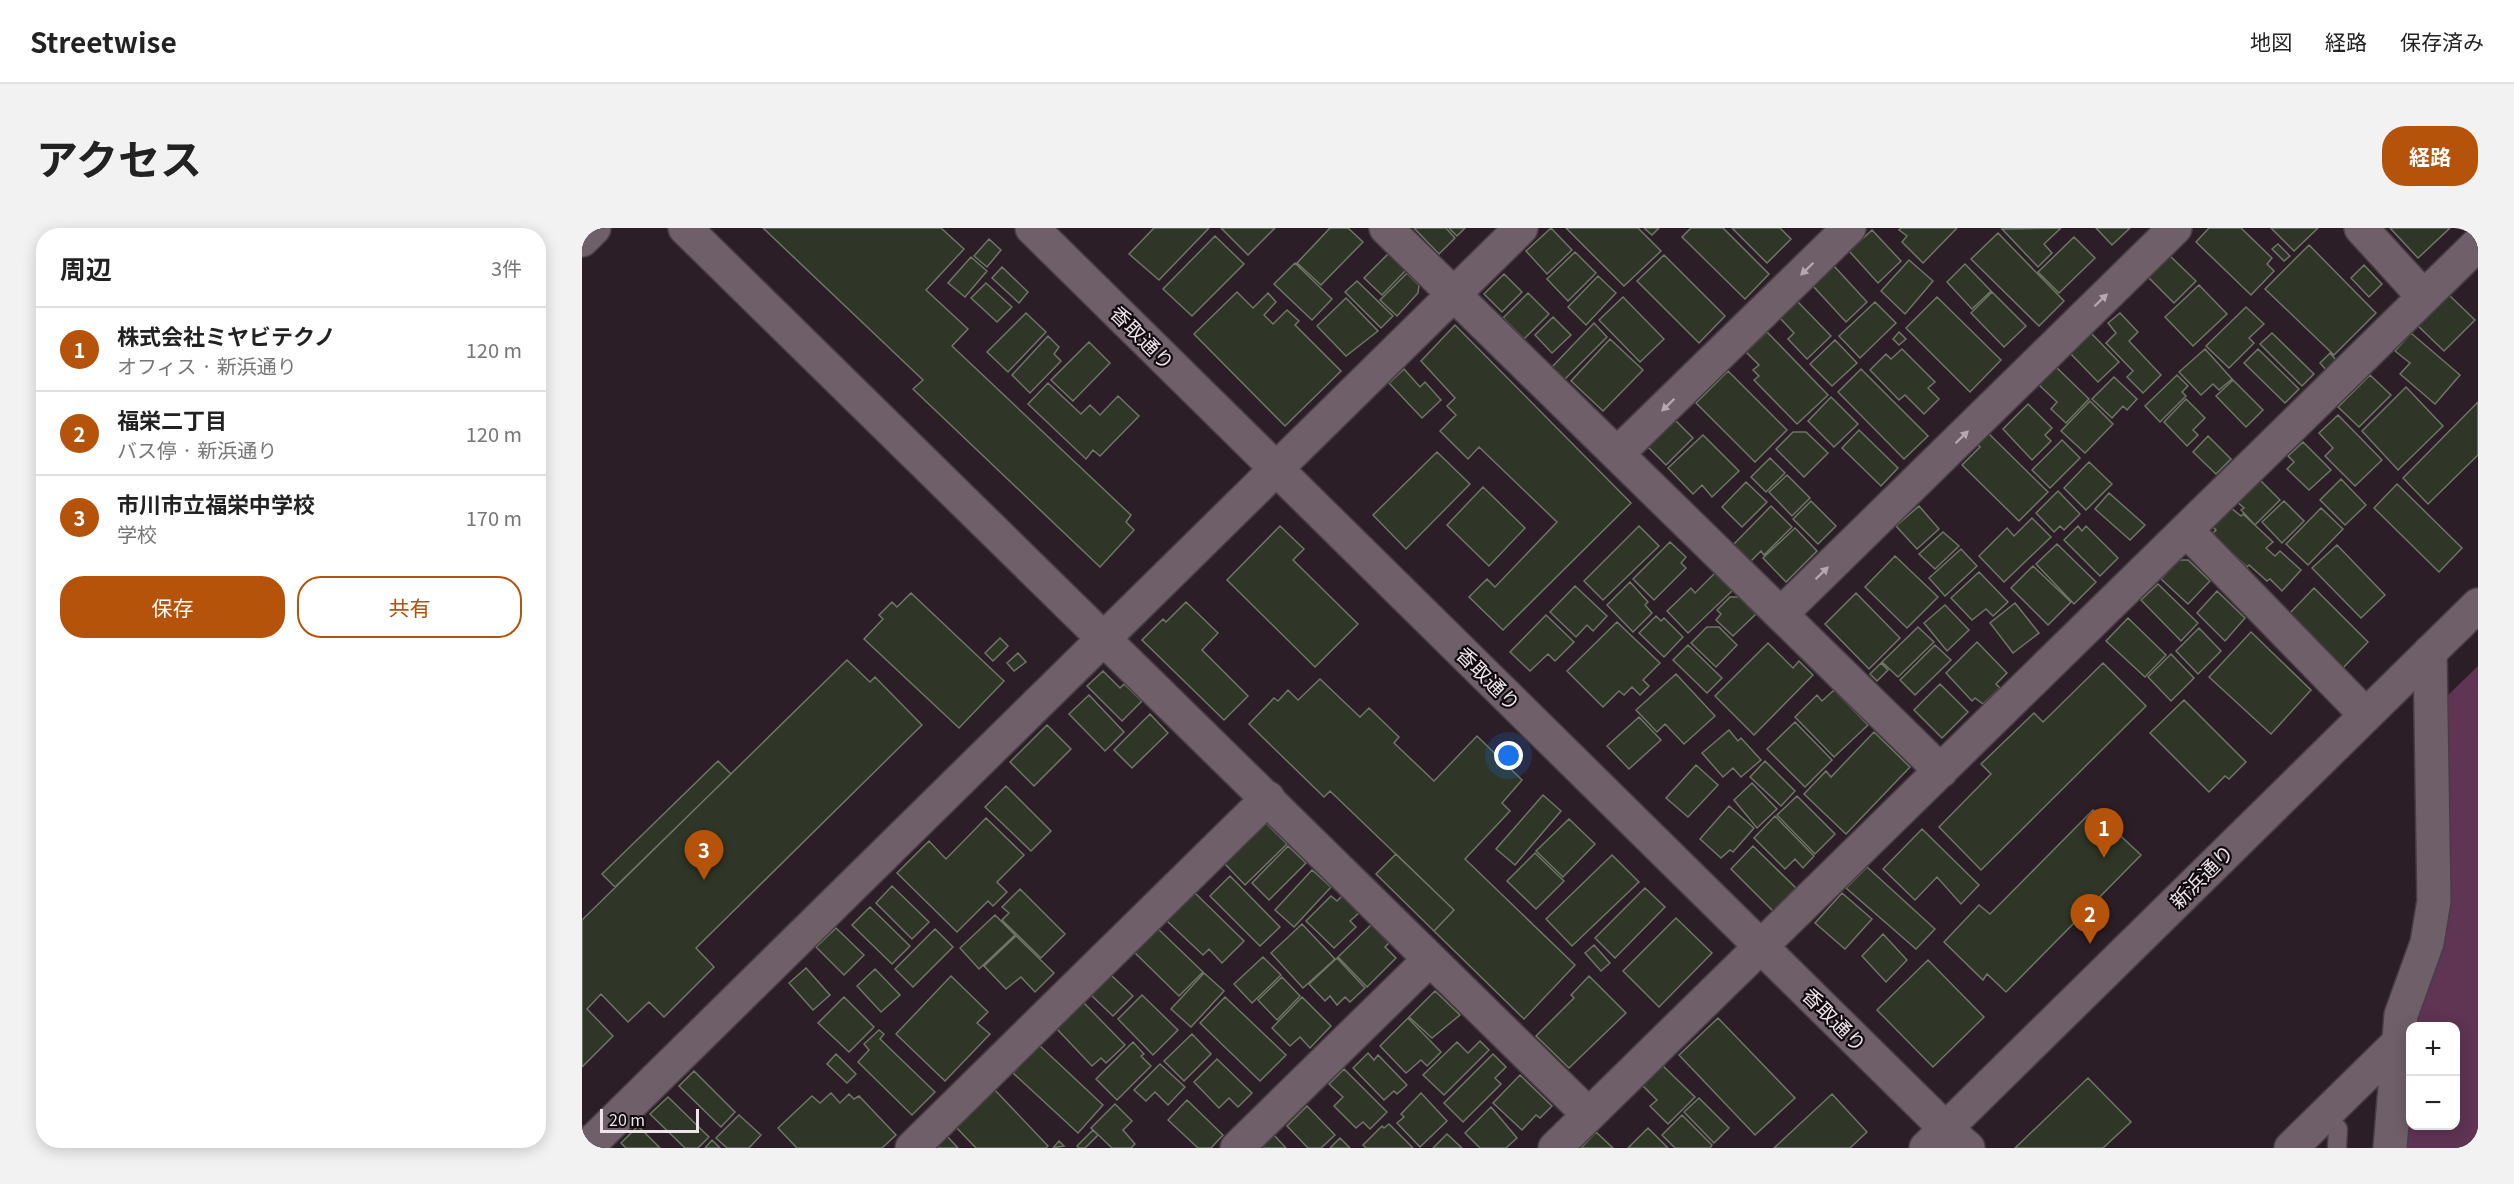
<!DOCTYPE html>
<html lang="ja">
<head>
<meta charset="utf-8">
<style>
	:root { --surface:#fff; --page:#f2f2f2; --text:#222; --muted:#767676; --line:#e0e0e0; --accent:#b45309 }
	body { margin:0; font-family:Georgia,"Noto Sans JP",serif; background:var(--page); color:var(--text) }
	.controls { position:absolute; right:18px; bottom:18px; display:grid; overflow:hidden; border-radius:12px; box-shadow:0 3px 15px #0003 }
	.controls button { width:54px; height:54px; display:grid; place-items:center; padding:0; border:0; border-bottom:2px solid var(--line); background:var(--surface); color:var(--text); font:30px sans-serif }
	.scale { position:absolute; left:18px; bottom:15px; width:99px; box-sizing:border-box; padding-left:6px; border:3px solid #eee4ea; border-top:0; font-size:16px; line-height:21px; white-space:nowrap; color:#eee4ea; -webkit-text-stroke:4px #100a0e; paint-order:stroke }
	.you { position:absolute; left:927px; top:528px; width:21px; height:21px; margin:-15px; border:4px solid #fff; border-radius:50%; background:#1a73e8; box-shadow:0 0 0 9px #1a73e833 }
	.badge { display:grid; place-items:center; width:39px; height:39px; border-radius:50%; background:var(--accent); color:#fff; font-size:20px; font-weight:700 }
	.pin { position:absolute; translate:-50% -50px; filter:drop-shadow(0 2px 3px #0008) }
	.pin::after { content:''; position:absolute; top:32px; width:21px; height:18px; background:inherit; clip-path:polygon(0 0,100% 0,50% 100%) }
	.list { margin:0; padding:0; list-style:none }
	h2 { display:flex; justify-content:space-between; align-items:center; height:78px; margin:0; padding:0 24px; font-size:26px }
	h2 small { font-size:20px; font-weight:400; color:var(--muted) }
	.list li { display:grid; grid-template-columns:39px 1fr auto; gap:18px; align-items:center; box-sizing:border-box; height:84px; padding:0 24px; border-top:2px solid var(--line) }
	.list b { display:block; font-size:22px; white-space:nowrap }
	.list p { margin:0; font-size:20px; white-space:nowrap; color:var(--muted) }
	.list em { font-size:20px; font-style:normal; color:var(--muted) }
	.actions { display:flex; gap:12px; padding:18px 24px }
	.actions a { flex:1; padding:14px 0; border:2px solid var(--accent); border-radius:24px; text-align:center; font-size:21px; color:var(--accent) }
	.actions .main { background:var(--accent); color:#fff }
	.map { position:relative; flex:none; width:1896px; height:920px; overflow:hidden; border-radius:24px }
	header { display:flex; align-items:center; gap:36px; box-sizing:border-box; height:84px; padding:0 30px; background:var(--surface); border-bottom:2px solid var(--line) }
	header strong { font-size:28px }
	nav { display:flex; gap:33px; margin-inline-start:auto; font-size:21px }
	.intro { display:flex; align-items:center; justify-content:space-between; box-sizing:border-box; height:144px; padding:0 36px }
	h1 { margin:0; font-size:42px }
	.button { padding:15px 27px; border-radius:24px; background:var(--accent); color:#fff; font-size:21px; font-weight:700 }
	main { display:flex; gap:36px; padding:0 36px }
	aside { flex:1; background:var(--surface); border-radius:24px; box-shadow:0 3px 15px #0003 }
	.map>svg:first-child { display:block }
	.green { fill:#603453 }
	.building { fill:#2f3627; stroke:#6e7666; stroke-width:1.5 }
	.lines { fill:none; stroke-linecap:round; stroke-linejoin:round }
	.lane-casing { stroke:#483d44; stroke-width:21 }
	.street-casing { stroke:#483d44; stroke-width:36 }
	.secondary-casing { stroke:#483d44; stroke-width:36 }
	.lane { stroke:#6f5f69; stroke-width:18 }
	.street { stroke:#6f5f69; stroke-width:33 }
	.secondary { stroke:#6f5f69; stroke-width:33 }
	.oneway { fill:#b5a8b0 }
	.labels { text-anchor:middle; dominant-baseline:central; stroke-width:4.5; stroke-linejoin:round; paint-order:stroke }
	.street-label { font-size:20px; fill:#eee4ea; stroke:#100a0e }
</style>
</head>
<body>
<header>
<strong>Streetwise</strong>
<nav><a>地図</a><a>経路</a><a>保存済み</a></nav>
</header>
<div class="intro"><h1>アクセス</h1><a class="button">経路</a></div>
<main>
<aside>
<h2>周辺<small>3件</small></h2>
<ul class="list">
<li><span class="badge">1</span><div><b>株式会社ミヤビテクノ</b><p>オフィス · 新浜通り</p></div><em>120 m</em></li>
<li><span class="badge">2</span><div><b>福栄二丁目</b><p>バス停 · 新浜通り</p></div><em>120 m</em></li>
<li><span class="badge">3</span><div><b>市川市立福栄中学校</b><p>学校</p></div><em>170 m</em></li>
</ul>
<div class="actions"><a class="main">保存</a><a>共有</a></div>
</aside>
<div class="map">
<svg width="1896" height="920" viewBox="0 0 1896 920">
	<rect width="100%" height="100%" fill="#2b1e27"/>
	<path class="green" d="M1896,438v482h-73l5,-79v57h46v-100h-40l26,-79 1,-247z"/>
	<path class="building" d="M181,0h178l23,21 -38,41 42,39 -16,17 179,169 -5,7 8,8 -34,37 -187,-178 10,-9z
		M572,0h55l-50,52 -30,-26z
		M639,0h54l-27,27z
		M748,0h18l15,14 -42,43 -24,-22z
		M832,0h32l9,10 -16,16z
		M867,0h16l-8,8z
		M969,0l21,22 -25,24 -21,-23z
		M984,0h72l23,23 -37,35z
		M1062,0h15l-7,7z
		M1109,0h32l46,46 -24,25 -63,-62z
		M1150,0h48l11,11 -24,24z
		M1319,0h56l-34,35 -21,-21 5,-6 -8,-6z
		M1479,0l-17,16 8,9 -14,14 -36,-38z
		M1514,0h34l-18,17z
		M1627,0h32l31,30 -5,6 7,7 -23,24 -55,-53z
		M1689,0h47l-24,23z
		M1808,0h60l-32,30z
		M1290,2l29,31 -23,22 -29,-32z
		M1416,5l66,68 -25,25 -68,-67z
		M633,8l29,28 -52,52 -29,-27z
		M1492,9l21,21 -36,35 -21,-21z
		M407,11l12,11 -14,17 -13,-11z
		M1696,16l12,12 -6,5 -12,-12z
		M1727,17l67,68 -42,42 -69,-66z
		M993,24l21,21 -28,28 -21,-22z
		M807,25l17,17 -24,25 -18,-17z
		M1586,26l28,27 -22,22 -28,-28z
		M1082,27l61,61 -26,27 -62,-62z
		M389,29l16,14 -22,26 -17,-14z
		M1327,32l24,21 -28,33 -24,-23z
		M713,35l37,36 -20,21 -38,-36z
		M1383,36l26,27 -19,18 -25,-27z
		M1782,37l18,19 -13,13 -18,-19z
		M1252,38l33,36 -21,20 -33,-36z
		M420,39l26,25 -9,11 -27,-25z
		M825,45l12,12 -1,8 -21,23 -17,-16z
		M922,46l18,18 -20,20 -18,-18z
		M1016,48l18,17 -30,32 -18,-18z
		M775,53l36,35 -12,12 -36,-36z
		M404,55l26,24 -15,15 -26,-24z
		M1617,57l28,29 -34,32 -28,-29z
		M655,64l16,16 15,-15 8,9 -12,13 9,9 14,-14 12,11 -4,4 46,46 -56,55 -91,-92z
		M1410,64l34,34 -22,21 -33,-34z
		M946,65l21,21 -25,25 -21,-21z
		M1866,66l27,26 -31,31 -27,-26z
		M1041,69l41,42 -24,23 -41,-42z
		M1355,69l64,63 -31,32 -64,-64z
		M764,70l32,33 -32,25 -29,-30z
		M1215,73l34,35 -24,23 -19,-20 6,-6 -14,-15z
		M1293,74l21,21 -36,35 -21,-22z
		M1664,79l18,17 -15,14 5,5 -25,25 -23,-22z
		M444,85l20,19 -38,40 -21,-20z
		M1538,85l18,19 -9,9 32,34 -18,18 -16,-16 6,-6 -27,-28 10,-10 -8,-10z
		M971,89l18,18 -19,18 -17,-18z
		M1012,95l13,14 -43,43 -13,-12z
		M873,97l176,178 -128,127 -34,-33 18,-18 8,8 62,-65 -78,-75 -11,12 -28,-28 16,-16 -9,-9 8,-8 -34,-37z
		M1185,104l61,63 -31,29 -43,-44 5,-4 -6,-6 6,-5 -13,-13z
		M1317,104l7,7 -7,6 -6,-6z
		M1508,104l29,30 -21,20 -29,-30z
		M1690,105l42,41 -12,12 -42,-42z
		M1829,105l49,42 -25,29 -35,-30 10,-11 -15,-12z
		M466,108l11,11 -5,7 7,7 -31,32 -18,-18z
		M1028,111l33,31 -40,41 -32,-30z
		M1253,112l22,23 -25,23 -22,-22z
		M507,114l21,21 -37,38 -22,-21z
		M1320,121l33,33 -7,6 11,11 -15,15 -19,-19 -6,5 -29,-30 16,-16 5,5z
		M1623,121l27,30 -13,11 -6,-6 -12,11 -22,-23z
		M1676,121l41,40 -14,14 -41,-40z
		M1748,125l7,8 -10,10 -7,-8z
		M1473,138l34,33 -23,24 -15,-14 6,-7 -19,-18z
		M822,141l16,18 5,-5 16,18 -19,18 -33,-35z
		M1279,141l67,67 -24,23 -66,-67z
		M1146,143l59,59 -32,32 -59,-59z
		M1595,147l11,11 -6,6 4,4 -26,26 -15,-16z
		M1788,147l21,20 -32,32 -21,-20z
		M1532,149l23,22 -10,11 -4,-4 -11,12 -20,-19z
		M1651,152l30,30 -17,17 -30,-31z
		M466,155l33,31 9,-9 10,10 18,-19 21,20 -39,40 -7,-6 -7,9 -58,-55z
		M1824,159l37,39 -45,44 -36,-39z
		M1249,169l27,27 -24,23 -26,-26z
		M1604,171l19,19 -12,12 5,5 -11,11 -23,-24z
		M1508,173l23,23 -28,29 -24,-22z
		M1896,174v53l-50,49 -25,-26z
		M1446,176l24,24 -7,7 6,6 -19,19 -29,-31z
		M1756,187l44,45 -27,26 -30,-30 8,-8 -14,-15z
		M1093,192l18,18 -27,27 -18,-18z
		M1402,201l64,63 -29,29 -57,-56 18,-18 -7,-7z
		M1277,202l39,38 -17,18 -39,-38z
		M1211,204h13l22,21 -24,24 -28,-28z
		M1121,207l36,36 -27,26 -10,-12 -9,9 -25,-26z
		M1626,208l23,23 -15,15 -23,-22z
		M1480,212l18,18 -30,30 -18,-18z
		M1721,214l28,28 -22,20 -22,-21 7,-7 -6,-6z
		M855,224l33,32 -64,65 -33,-34z
		M1188,230l15,15 -19,19 -15,-15z
		M1507,234l23,22 -26,26 -22,-22z
		M1205,247l23,23 -18,18 -23,-24z
		M1676,250l22,22 -25,25 -14,-15 3,-2 -8,-7z
		M1759,251l25,26 -21,20 -25,-25z
		M1164,254l21,20 -25,25 -20,-20z
		M1815,256l65,64 -23,24 -65,-64z
		M901,259l42,41 -36,38 -42,-41z
		M1476,263l22,23 -16,16 -4,-4 -6,6 -18,-19z
		M1527,265l36,32 -15,15 -35,-31z
		M1229,273l25,25 -18,18 -25,-25z
		M1702,273l20,20 -22,22 -20,-21z
		M1189,278l21,21 -28,28 -3,-4 -11,11 -17,-17z
		M1337,278l20,23 -22,20 -21,-23z
		M1648,279l11,9 2,-2 30,28 -7,6 9,8 5,-5 21,19 -19,21 -12,-12 -3,2 -18,-16 -2,2 -35,-33 4,-4 -4,-4z
		M1739,280l22,21 -35,36 -22,-21z
		M1450,290l19,19 -47,45 -25,-26 28,-28 7,8z
		M698,298l24,23 -11,11 65,64 -43,43 -88,-87z
		M1057,298l20,20 -56,54 -19,-19z
		M1496,298l4,5 4,-5 32,32 -18,18 -36,-36z
		M1213,300l22,23 -31,31 -23,-24z
		M1361,304l16,14 -24,23 -16,-15z
		M1088,314l16,15 -5,6 5,5 -32,32 -21,-21z
		M1475,316l39,38 -22,22 -38,-40z
		M1755,317l48,50 -24,23 -49,-50z
		M1379,321l16,17 -32,30 -16,-18z
		M1313,328l43,41 -31,31 -42,-41z
		M1597,332h9l22,21 -22,23 -27,-25z
		M1451,338l38,36 -23,23 -37,-37z
		M1134,344l17,18 -45,43 -21,-22 24,-23 4,5z
		M1397,344l29,30 -15,14 -7,-7 -14,11 -21,-22z
		M1048,354l18,20 -3,3 7,8 -19,19 -26,-27z
		M1576,356l40,39 -17,18 -40,-41z
		M993,358l32,30 -14,15 -6,-6 -11,12 -26,-25z
		M1732,360l54,54 -26,27 -54,-54z
		M1635,363l28,27 -20,23 -28,-28z
		M329,365l93,88 -45,47 -95,-89 19,-20 -4,-4 13,-13 5,5z
		M1274,365l44,45 -31,31 -44,-45z
		M1148,369h9l17,17 -23,22 -17,-16 5,-6 -4,-4z
		M604,374l32,31 -16,17 46,46 -24,24 -82,-80 21,-21 3,3z
		M1433,375l24,30 -26,20 -23,-30z
		M1363,377l24,25 -22,21 -23,-28z
		M964,387l28,27 -19,19 -7,-7 -18,17 -20,-19z
		M1074,388l5,5 3,-3 19,19 -19,20 -25,-24z
		M1546,390l38,37 -21,22 -39,-36z
		M1035,394l43,41 -17,17 6,6 -9,9 -8,-8 -8,8 -5,-4 -16,16 -36,-36z
		M1125,399h12l18,18 -21,22 -25,-24z
		M1336,399l16,15 -36,35 -16,-15z
		M1617,400l22,23 -23,23 -22,-23z
		M1669,404l60,58 -40,44 -62,-57z
		M418,410l8,8 -15,15 -8,-8z
		M1395,414l30,31 -11,11 4,4 -17,16 -8,-6 -3,3 -26,-28z
		M1186,415l25,25 6,-7 14,14 -59,60 -39,-39z
		M1106,417l34,33 -15,15 -34,-33z
		M1353,417l16,15 -36,35 -15,-15z
		M436,425l8,9 -12,9 -7,-8z
		M1589,426l23,24 -23,23 -23,-24z
		M265,432l23,22 5,-5 47,48 -226,223 18,19 -50,50 -15,-15 -21,20 -27,-28 -14,15 26,27 -31,31v-147z
		M1299,435l7,7 -11,11 -7,-7z
		M1521,435l43,43 -165,164 -42,-43 52,-53 -10,-10 53,-51 9,9z
		M521,443l17,17 4,-4 18,17 -20,20 -35,-35z
		M1094,446l39,42 -31,28 -19,-20 -8,8 -21,-22z
		M738,451l40,38 9,-9 30,29 -5,6 40,38 43,-45 45,44 -20,23 8,8 -45,48 110,106 -51,54 -90,-88 20,-21 -124,-119 -6,6 -75,-73 25,-26 4,3 10,-11 10,10z
		M1358,456l28,28 -26,26 -28,-28z
		M1252,462l34,35 -34,32 -39,-40 22,-22 5,6z
		M507,467l35,37 -19,19 -36,-37z
		M1602,472l62,62 -17,17 -4,-3 -16,16 -59,-59z
		M568,486l18,19 -36,35 -18,-18z
		M1057,489l22,23 -32,29 -22,-23z
		M1213,494l37,38 -27,27 -38,-38z
		M465,497l24,24 -37,37 -24,-24z
		M1147,502l9,11 3,-3 20,22 -20,17 -8,-9 -10,9 -21,-24z
		M1292,504l36,35 -64,67 -42,-40 22,-23 5,6z
		M136,533l13,13 -116,113 -13,-13z
		M1183,533l30,30 -14,15 -31,-29z
		M1114,537l22,20 -30,32 -22,-19z
		M1170,555l25,26 -20,19 -23,-28z
		M424,558l45,45 -20,20 -46,-44z
		M961,567l18,16 -46,54 -19,-16z
		M1215,568l38,38 -20,20 -38,-39z
		M1147,578l25,22 -21,24 -3,-2 -9,8 -21,-19z
		M1511,582l48,45 -135,137 -19,-18 -4,6 -39,-38 35,-37 11,9z
		M1193,588l39,40 -11,12 -8,-9 -10,10 -31,-31z
		M404,590l38,37 -27,27 10,10 -14,14 -5,-5 -31,31 -60,-59 32,-32 17,18z
		M987,591l26,25 -32,33 -27,-26z
		M684,595l21,21 -42,41 -21,-22z
		M1340,601l57,56 -18,19 -24,-27 -22,23 -32,-31z
		M706,618l18,17 -37,37 -17,-17z
		M1171,618l43,42 -23,23 -42,-42z
		M953,625l29,28 -28,28 -29,-28z
		M814,626l58,56 -20,21 -58,-57z
		M1030,627l27,27 -67,64 -26,-27z
		M1285,639l68,62 -19,20 -70,-61z
		M730,642l19,17 -37,40 -19,-17z
		M648,648l50,51 -20,19 -50,-50z
		M310,658l37,36 -17,17 -36,-36z
		M1063,660l20,19 -50,51 -20,-20z
		M438,661l45,45 -24,24 -39,-38 7,-7 -7,-6z
		M613,665l49,48 -22,22 -13,-14 -6,6 -36,-34z
		M1260,665l30,26 -27,30 -30,-26z
		M761,667l17,17 -10,9 6,6 -22,21 -28,-27 25,-25 6,5z
		M288,679l40,39 -18,18 -40,-39z
		M413,687l20,20 -36,34 -19,-21z
		M1094,690l36,35 -53,54 -36,-36z
		M720,696l33,35 -32,29 -32,-35z
		M790,696l17,19 -4,4 11,11 -29,29 -29,-30z
		M572,697l49,47 -24,24 -48,-47z
		M254,700l28,27 -20,20 -28,-28z
		M353,701l18,18 -40,40 -18,-18z
		M1301,706l24,26 -21,22 -24,-26z
		M434,708l38,37 -19,19 -14,-15 -15,12 -22,-23z
		M1012,717l16,18 -9,8 -16,-18z
		M681,729l18,18 -29,28 -18,-19z
		M755,730l28,30 -15,14 -5,-5 -8,8 -7,-9 -5,5 -16,-17z
		M1346,732l56,57 -51,50 -56,-57z
		M224,740l24,27 -17,15 -24,-27z
		M293,741l25,26 -19,17 -24,-26z
		M622,745l20,18 -33,36 -20,-18z
		M529,747l22,21 -20,20 -22,-21z
		M369,748l37,36 -11,11 13,11 -45,47 -49,-47z
		M1007,748l37,37 -57,55 -33,-32 38,-38 -3,-3z
		M700,749l18,19 -23,24 -19,-20z
		M853,763l25,24 -28,23 -23,-21z
		M560,767l36,35 -25,25 -35,-36z
		M262,769l30,30 -25,25 -31,-29z
		M643,769l61,58 -26,26 -60,-58z
		M720,769l29,29 -21,22 -10,-11 -10,9 -18,-18z
		M501,774l42,43 -19,18 -5,-5 -9,8 -36,-38z
		M826,790l33,34 -14,14 -6,-6 -15,13 -26,-27z
		M1136,790l77,80 -40,37 -76,-80z
		M297,802l5,4 -4,5 55,53 -23,23 -54,-53 11,-12 -5,-6z
		M610,806l19,20 -27,27 -20,-20z
		M898,813l9,9 -45,45 -21,-20 34,-33 11,11z
		M551,814l11,12 -3,2 10,10 -34,34 -21,-21z
		M457,817l64,60 -25,28 -65,-60z
		M786,825l6,7 4,-5 29,30 -10,9 -3,-3 -10,9 -31,-32z
		M254,826l20,20 -9,9 -20,-19z
		M911,826l13,13 -11,11 6,6 -38,38 -19,-19z
		M635,831l35,34 -14,14 -9,-9 -10,10 -25,-26z
		M578,836l25,23 -17,18 -13,-13 -9,9 -12,-11z
		M1080,837l33,32 -27,27 -18,-18 7,-6 -15,-15z
		M762,841l43,43 -17,17 -7,-7 -7,6 -22,-22 9,-9 -14,-13z
		M112,843l41,41 -14,15 -42,-41z
		M938,847l32,31 -12,12 -4,-3 -14,15 -29,-27z
		M1506,850l43,44 -28,26h-88z
		M411,860l55,58 -2,2h-70l-22,-23z
		M249,865l9,10 9,-9 5,5 5,-3 37,39 -14,13h-85l-19,-20 34,-32 8,7z
		M839,865l26,28 -27,26 -23,-24 7,-6 -3,-3z
		M1250,866l35,38 -17,16h-76z
		M86,869l41,40 -11,11h-13l-35,-34z
		M1117,870l30,30 -15,15 -30,-31z
		M605,872l36,35 -12,13h-13l-30,-28z
		M533,876l17,17 -9,9 12,14 -4,4h-19l-21,-20z
		M725,878l28,29 -14,13h-13l-21,-22z
		M909,879l26,31 -11,10h-26l-15,-15z
		M157,887l22,20 -12,13h-22l-11,-10z
		M1100,887l30,30 -2,3h-35l-13,-13z
		M807,896l24,24h-47l-3,-3 19,-19 2,2z
		M56,898l22,22h-34l-5,-5z
		M1066,900l20,20h-40z
		M511,902l5,5 -13,13h-6l-2,-2z
		M1014,904l17,16h-32z
		M691,906l13,14h-28z
		M865,906l15,14h-29z
		M364,907l12,13h-26z
		M758,910l10,10h-20z
		M130,912l8,8h-15z
		M477,913l5,5 -11,2z"/>
	<g class="lines">
		<g class="lane-casing">
			<path id="lane" d="M1743,887l13,14 -1,19"/>
		</g>
		<g class="street-casing">
			<path id="street" d="M103,0l904,887
				M804,0l555,543
				M1779,0l63,69
				M0,12l12,-12
				M1035,226l232,-226
				M1604,302l179,184
				M1199,386l394,-386
				M1364,901l22,19
				M330,920l356,-350
				M655,920l193,-189
				M973,920l923,-904
				M1709,920l106,-104
				M1808,920l11,-133 26,-72 7,-42 -4,-249"/>
		</g>
		<g class="secondary-casing">
			<path id="secondary" d="M450,0l914,901
				M4,920l935,-920
				M1344,920l552,-543"/>
		</g>
		<use href="#lane" class="lane"/>
		<use href="#street" class="street"/>
		<use href="#secondary" class="secondary"/>
	</g>
	<defs><path id="oneway-solid" d="M-6-.8H1V-3.2L6.5 0L1 3.2V.8H-6Z" transform="scale(1.5)"/></defs>
	<g class="oneway">
		<use href="#oneway-solid" transform="translate(1225 41) rotate(136)"/>
		<use href="#oneway-solid" transform="translate(1519 72) rotate(-44)"/>
		<use href="#oneway-solid" transform="translate(1086 177) rotate(136)"/>
		<use href="#oneway-solid" transform="translate(1380 209) rotate(-44)"/>
		<use href="#oneway-solid" transform="translate(1240 345) rotate(-44)"/>
	</g>
	<g class="labels">
		<g class="street-label">
			<text transform="translate(561 109) rotate(45)">香取通り</text>
			<text transform="translate(907 450) rotate(45)">香取通り</text>
			<text transform="translate(1619 648) rotate(-45)">新浜通り</text>
			<text transform="translate(1253 791) rotate(45)">香取通り</text>
		</g>
	</g>
</svg>
<div class="controls">
<button>+</button>
<button>−</button>
</div>
<div class="scale">20 m</div>
<div class="you"></div>
<div class="pin badge" style="left:1522px;top:630px">1</div>
<div class="pin badge" style="left:1508px;top:716px">2</div>
<div class="pin badge" style="left:122px;top:652px">3</div>
</div>
</main>
</body>
</html>
